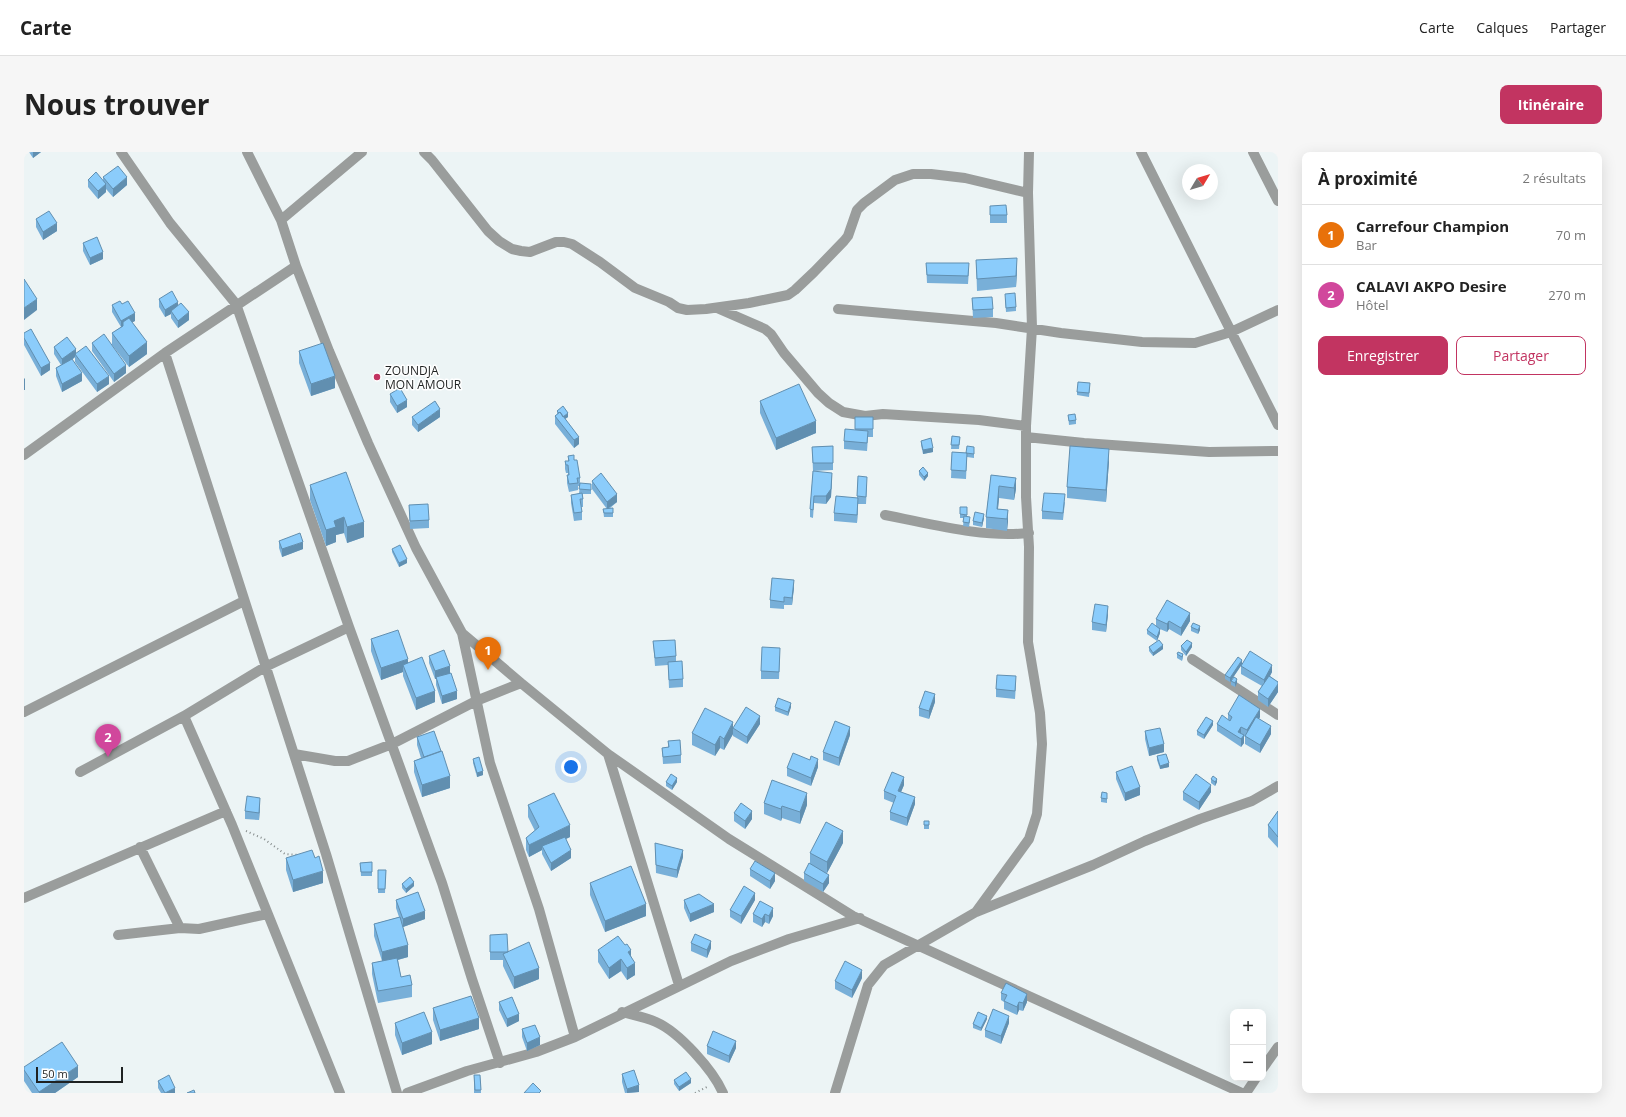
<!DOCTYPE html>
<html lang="fr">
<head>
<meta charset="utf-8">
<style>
	:root { --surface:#fff; --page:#f6f6f6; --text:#222; --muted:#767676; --line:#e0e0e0; --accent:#c23461 }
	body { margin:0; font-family:"Open Sans",sans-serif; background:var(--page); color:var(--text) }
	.controls { position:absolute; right:12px; bottom:12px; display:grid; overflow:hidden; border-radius:8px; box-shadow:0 4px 16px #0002 }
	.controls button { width:36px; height:36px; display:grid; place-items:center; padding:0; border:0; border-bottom:1px solid var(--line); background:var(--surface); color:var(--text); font:20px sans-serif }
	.compass { position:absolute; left:1158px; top:12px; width:36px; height:36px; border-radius:50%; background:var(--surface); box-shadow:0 4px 16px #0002; rotate:52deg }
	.scale { position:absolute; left:12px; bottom:10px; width:87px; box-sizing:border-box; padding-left:4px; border:2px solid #1f2222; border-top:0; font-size:11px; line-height:14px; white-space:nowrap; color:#1f2222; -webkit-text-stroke:3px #fff; paint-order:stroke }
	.you { position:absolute; left:547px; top:615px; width:14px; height:14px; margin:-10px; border:3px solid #fff; border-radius:50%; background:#1a73e8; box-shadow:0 0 0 6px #1a73e833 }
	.badge { display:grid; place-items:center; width:26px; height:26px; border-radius:50%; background:var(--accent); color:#fff; font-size:13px; font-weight:700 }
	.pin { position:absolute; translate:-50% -33px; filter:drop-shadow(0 1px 2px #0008) }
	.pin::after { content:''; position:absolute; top:21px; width:14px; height:12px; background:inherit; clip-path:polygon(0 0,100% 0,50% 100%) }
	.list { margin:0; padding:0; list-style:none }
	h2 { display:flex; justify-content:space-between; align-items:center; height:52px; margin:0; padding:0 16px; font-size:17px }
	h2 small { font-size:13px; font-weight:400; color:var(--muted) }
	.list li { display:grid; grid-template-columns:26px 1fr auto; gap:12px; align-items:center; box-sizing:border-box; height:60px; padding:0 16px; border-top:1px solid var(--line) }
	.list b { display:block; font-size:15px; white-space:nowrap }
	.list p { margin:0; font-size:13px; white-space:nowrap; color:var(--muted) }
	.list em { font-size:13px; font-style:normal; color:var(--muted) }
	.actions { display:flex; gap:8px; padding:12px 16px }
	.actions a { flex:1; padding:9px 0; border:1px solid var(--accent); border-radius:8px; text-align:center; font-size:14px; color:var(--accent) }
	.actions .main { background:var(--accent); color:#fff }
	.map { position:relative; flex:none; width:1254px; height:941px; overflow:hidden; border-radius:8px }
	header { display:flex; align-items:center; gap:24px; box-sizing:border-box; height:56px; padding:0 20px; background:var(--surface); border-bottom:1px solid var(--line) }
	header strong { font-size:19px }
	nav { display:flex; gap:22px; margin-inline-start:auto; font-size:14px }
	.intro { display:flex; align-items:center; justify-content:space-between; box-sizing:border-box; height:96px; padding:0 24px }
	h1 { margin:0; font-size:28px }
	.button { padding:10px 18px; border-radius:8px; background:var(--accent); color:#fff; font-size:14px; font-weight:700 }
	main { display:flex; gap:24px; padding:0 24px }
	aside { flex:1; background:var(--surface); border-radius:8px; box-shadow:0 4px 16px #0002 }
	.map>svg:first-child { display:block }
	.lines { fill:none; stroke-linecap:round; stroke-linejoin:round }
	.path { stroke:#858b8b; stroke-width:2; stroke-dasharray:1 3; stroke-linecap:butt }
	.street { stroke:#9a9d9c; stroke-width:10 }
	.wall { fill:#78afd8 }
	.shaded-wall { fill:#618fb0 }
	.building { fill:#8bccfb; stroke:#618fb0 }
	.poi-dot { fill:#c23461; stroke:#fff; stroke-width:1.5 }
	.labels { text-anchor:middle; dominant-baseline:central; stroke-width:3; stroke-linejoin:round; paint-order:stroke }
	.poi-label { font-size:12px; fill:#1f2222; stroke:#fff; text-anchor:start }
</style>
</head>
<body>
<header>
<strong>Carte</strong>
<nav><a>Carte</a><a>Calques</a><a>Partager</a></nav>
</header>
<div class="intro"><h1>Nous trouver</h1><a class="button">Itinéraire</a></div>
<main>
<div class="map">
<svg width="1254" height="941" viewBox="0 0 1254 941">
	<rect width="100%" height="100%" fill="#ecf4f5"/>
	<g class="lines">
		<path class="path" d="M222,679l18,8 21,15 14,1
			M671,941l14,-7"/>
		<path class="street" d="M97,0l49,71 66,81 113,323 93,256 30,96 28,84
			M223,0l34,68 15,46 33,85 39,92 48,105 46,85 59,50 87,71 121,85 124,77 389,177
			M400,0l8,8 56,71 11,10 13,8 9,2 9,1 26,-10h8l8,2 28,18 35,26 34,14 9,6 9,2 19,-1 43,-6 39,-8 7,-5 19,-18 30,-31 4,-5 9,-26 7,-7 31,-23 18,-6h18l34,4 63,15
			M1117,0l137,273
			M1229,0l25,49
			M257,68l81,-68
			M693,156l48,21 6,5 13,19 34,40 11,10 14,9 22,4 18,-2 96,6 47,6
			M814,157l158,14 65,10 81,9 53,1 36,-11 47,-22
			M141,201l161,501 71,239
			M1002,285l58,6 125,9 69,-1
			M0,303l141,-102 131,-87
			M861,363c47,9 96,23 144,18
			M438,481l28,130 49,146 36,128
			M1168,507l86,56
			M0,560l220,-111
			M160,564l48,109 108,268
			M270,602l41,7h13l44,-17 84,-43 45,-18
			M584,602l71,231
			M56,620l104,-56 81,-49 84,-40
			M116,695l40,81
			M0,746l202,-87
			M952,760l117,-47 52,-24 55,-22 52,-18 26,-15
			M94,783l62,-7 19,1 68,-15
			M598,860c11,3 23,5 34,10 23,10 57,48 67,71
			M1239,916l15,-21
			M383,941l60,-22 69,-19 39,-15 156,-76 58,-22 71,-21
			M811,941l33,-108 16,-20 92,-53 53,-73 8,-25 5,-70 -2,-31 -12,-71 1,-95 -3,-50v-71l6,-98 -4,-135 1,-41
			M1222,941l10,-15"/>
	</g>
	<path class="wall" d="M5,0h12l-8,6z
		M79,25l24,8 -14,12 -7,-8v3l-8,7 -10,-12v-7l15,1z
		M966,54l17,9v8h-17z
		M12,67l21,12 -14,9 -7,-13z
		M59,91l20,16 -13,6 -7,-14z
		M952,108l41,10 -1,17 -39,4z
		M902,111l43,7 -1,14 -41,-1z
		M948,146l21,11v8l-20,1z
		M981,146l11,9v4l-10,1z
		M135,147l19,6 11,15 -11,8 -7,-10v-4l-6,3 -6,-10z
		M98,152l13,17 -3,1 15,32 -18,13 -17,-22v-12l9,-6 -9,-15v-7z
		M0,181l26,37 -9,6 -17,-31z
		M68,191l34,30 -12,9 -22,-31z
		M30,195l22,7 33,30 -12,8 -22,-30v-5l-3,3 10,21 -20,11 -6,-16v-8l5,-3 -7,-11z
		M275,199l36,37 -24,8 -12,-33z
		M1066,235l-1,10 -12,-2v-3z
		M366,242l17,13 -10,6 -7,-11z
		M736,249l56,32 -40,17 -16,-37z
		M533,259l11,6 -3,2 14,25 -5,4 -19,-24v-8l2,-1z
		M1044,263l8,5v4l-7,1z
		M388,265h28l-22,15 -6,-7z
		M831,265h18v20h-5l-1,14 -23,-2v-8l11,-11z
		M928,284l8,1 -1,12h-8z
		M897,289l12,11 -10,2 -2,-9z
		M809,294v24l-20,1 -1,-24z
		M950,299v7l-7,-1 -1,22 -15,-1 1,-26 14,1z
		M544,304l6,4 6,18v5l11,5v6h-8v13h-2l1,5v8l-8,1 -3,-18v-8l10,-2h-2l1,-7h-2v4l-9,2 -2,-9v-8h1v-2h-2l-1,-4v-8h3z
		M1085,309l-3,41 -39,-4v-11z
		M789,319l19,9 -1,17 -5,7 -12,-1 -1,15 -3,-1v-8z
		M895,319l9,5 -4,5 -5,-6z
		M967,323l25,3v11l-2,11 -15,-2 -1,11 10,1 -1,21 -21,-3v-11z
		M834,324l9,9 -1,19h-8l-1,19 -23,-2v-8l23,-15z
		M568,329l25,21 -8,7 4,-1v9h-9l-1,-8h4l-15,-20z
		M286,333l54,52 -17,6 -3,-10 -8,2v7l-10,4 -16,-46z
		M1041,350l-2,18 -21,-1v-8z
		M385,353l20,15v8l-19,1z
		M936,355h7v10l3,4 -1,6 -6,-1 1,-8h-4z
		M960,366l-2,9 -9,-2v-4z
		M255,389l24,8 -21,8 -3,-9z
		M368,397l15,14 -8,4 -7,-15z
		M770,435l-2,18h-8v4l-14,-1v-8z
		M1084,462l-2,18 -14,-2v-8z
		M1132,467l34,2 -9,15 -12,-7 -2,3 -7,-3v4l-3,8 -10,-7v-4l9,-4z
		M1167,475l9,3 -2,4 -7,-3z
		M347,487l37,24 27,39 -19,8 -13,-34v-4l-22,8 -10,-29z
		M629,489l23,15v6l7,17v8l-14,1 -1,-23 -13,1z
		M1157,494l11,1 -6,9 -5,-6z
		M1125,495l14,2 -10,7 -4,-5z
		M1153,502h6v4l-1,3 -5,-3z
		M405,504l21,17 7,26 -15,5 -6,-19v-6h-1l-6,-16z
		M756,504l-1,23h-18v-8z
		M1218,511l30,9 -2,4 8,6v10l-10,15 -10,-7v-8l4,-6 -21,-12v-8l-11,16 -5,-3v-4z
		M1207,529l6,2 -2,4 -4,-2z
		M992,532l-1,15 -19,-2v-8z
		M911,550l-6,17 -10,-3v-8z
		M751,555h16l-3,9 -13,-5z
		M1204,562l32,3 -1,2 12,15 -11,19 -15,-9v-7l-1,-1v7l-3,4 -24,-16v-7l11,-5z
		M736,572l-13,20 -14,-8v-8z
		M1189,573l-9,14 -7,-4v-4z
		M1121,579l19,21 -15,4 -4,-17z
		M668,581l41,1 -9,16 -4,-2 -5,8 -23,-11z
		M826,583l-11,31 -16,-6v-8z
		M393,585l33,51 -28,9 -8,-25v-11l7,-3 -4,-13z
		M644,589l13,14v8l-18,1 -1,-16 6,-1z
		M1133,604l12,11 -9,2 -3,-9z
		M449,607l10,16 -6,2 -4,-14z
		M794,615l-7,19 -24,-10v-8z
		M1092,620l24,23 -15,6 -9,-22z
		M1187,627l6,3 -2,4 -4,-3z
		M642,630h11l-5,8 -6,-4z
		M880,633l-3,7 14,12 -8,22 -17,-6v-8l4,-9 -10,-4v-8z
		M1159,640h28l-12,18 -16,-10z
		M1083,645v6l-6,-1v-4z
		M740,651l43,2 -7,19 -18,-6 -1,3 -17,-7z
		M504,653l42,32 -4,2 5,19 -20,13 -9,-17v-4l-13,7 -3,-7v-12l9,-7 -7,-14z
		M236,654l-1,14 -14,-1v-8z
		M1254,659v37l-10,-11v-12z
		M710,661l18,6 -7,10 -11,-8z
		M900,669h5v8h-5z
		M631,691l28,14 -6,21 -21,-5z
		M819,691l-16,30 2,10 -6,9 -19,-11v-8l6,-9v-11z
		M262,706l37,25 -30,9 -7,-22z
		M348,710v14h-11l-1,-13z
		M726,717l25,12 -5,8 -20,-13z
		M354,718h8l-1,23h-7z
		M566,731l56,33 -41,16 -15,-37z
		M378,732l12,2 -8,7 -4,-5z
		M372,748l29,19 -22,8 5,30 -10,3 3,17 11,8v12l-34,6 -6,-29v-11l10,-2 -8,-25v-12l25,-7 -3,-9z
		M660,748l30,12 -24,10 -6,-14z
		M731,748l-14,24 -11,-7v-7z
		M736,749l13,15 -4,8 -4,-2 -3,5 -9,-5v-8z
		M466,783l18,17 31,27 -25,10 -11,-23v-6h-13z
		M667,791l20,5 -4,10 -16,-7z
		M574,798l33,6 4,19 -8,5 -6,-9 -12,8 -11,-17z
		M838,826l-10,20 -17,-9v-8z
		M977,841l26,9 -4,9 -4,-1 -2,5 -13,-6v-7l-3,-2z
		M475,850l20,19 -12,6 -8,-17z
		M409,856l46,21 -39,12 -7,-21z
		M963,867l-6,12 -8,-3v-4z
		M371,871l37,21 -30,11 -7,-20z
		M985,871l-8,21 -16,-7v-7z
		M498,877l18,16 -13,6 -5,-14z
		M683,894l29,2 -7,15 -22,-9z
		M0,915l54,10 -23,16h-23l-8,-12z
		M598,922l17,18 -14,1 -3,-11z
		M450,923h6l1,18h-7z
		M650,928l17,3 -12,8 -5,-7z
		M134,929l17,12h-14l-3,-5z"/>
	<path class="shaded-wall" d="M9,0h8l-8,6z
		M103,25v8l-14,12v-8z
		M82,32v8l-8,7v-8z
		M33,71v8l-14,9v-8z
		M79,100v7l-13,6v-7z
		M993,106v12l-1,17v-11z
		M13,147v11l-13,10v-12z
		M154,150v7l-7,2v3l-6,3v-7z
		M165,160v8l-11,8v-7z
		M111,161v8l-14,7v-7z
		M123,190v12l-18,13v-11z
		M52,197v7l-1,-2v3l-13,10v-8z
		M26,211v7l-9,6v-8z
		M102,213v8l-12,9v-8z
		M58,221v8l-20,11v-8z
		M85,224v8l-12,8v-8z
		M311,224v12l-24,8v-12z
		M1,226v12h-1v-11z
		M383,248v7l-10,6v-7z
		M416,257v8l-22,15v-7z
		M544,261v4l-6,4v-4z
		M792,269v12l-40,17v-12z
		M555,285v7l-5,4v-8z
		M909,296v4l-10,2v-4z
		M1085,297v12l-3,41v-12z
		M808,321l-1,24 -5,7v-8z
		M904,321v3l-4,5v-4z
		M992,326v11l-2,11v-12z
		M975,334v12l-2,20v-9z
		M593,342v8l-10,7v-7z
		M834,346v7l-1,18v-8z
		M984,358v12l-1,9v-12z
		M960,362v4l-2,9v-4z
		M320,365v16l-8,2v7l-10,4v-16l8,-9z
		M340,370v15l-17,6v-16z
		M279,390v7l-21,8v-8z
		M383,407v4l-8,4v-4z
		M770,428v7l-2,18v-7z
		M1084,454v8l-2,18v-7z
		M1166,461v8l-9,15v-8z
		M1145,469v8l-2,3v-8z
		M1176,474v4l-2,4v-4z
		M1136,477v4l-3,8v-4z
		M1168,491v4l-6,9v-4z
		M1139,493v4l-10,7v-3z
		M384,507v12l-5,-6v7l-22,8v-12z
		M1218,508v4l-12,18v-4z
		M1248,513v7l-8,15v-7z
		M426,514v8l-15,5v-8z
		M1213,527v4l-2,4v-4z
		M1254,532v8l-10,15v-8z
		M411,539v11l-19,8v-12z
		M433,539v8l-15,5v-8z
		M911,542v8l-6,17v-8z
		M767,551v4l-3,9v-4z
		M1236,557v8l-13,20v-7z
		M736,564v8l-13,20v-7z
		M1189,569v4l-9,14v-4z
		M709,570v12l-9,16v-11z
		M1247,574v8l-11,19v-8z
		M826,575v8l-11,31v-8z
		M1217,575v8l-3,-3z
		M1220,583v8l-3,4v-8z
		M696,584v12l-5,8v-11z
		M1140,592v8l-15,4v-8z
		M794,607v8l-7,19v-8z
		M1145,611v4l-9,2v-3z
		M459,619v4l-6,2v-4z
		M426,624v12l-28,9v-12z
		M880,625v8l-6,14v-8z
		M653,626v4l-5,8v-4z
		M1193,627v3l-2,4v-4z
		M1187,633v7l-12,18v-8z
		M1116,635v8l-15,6v-8z
		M783,641v12l-7,19v-12z
		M891,645v7l-8,22v-8z
		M236,646v8l-1,14v-7z
		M758,654v12l-1,3v-12z
		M728,659v8l-7,10v-8z
		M546,673v12l-26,12 -2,-3v4l-13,7v-12z
		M819,679v12l-16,30v-11z
		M547,698v8l-20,13v-8z
		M659,698v7l-6,21v-8z
		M299,719v12l-30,9v-12z
		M751,721v8l-5,8v-8z
		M805,723v8l-6,9v-8z
		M390,730v4l-8,7v-4z
		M731,741v7l-14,24v-8z
		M622,752v12l-41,16v-11z
		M690,752v8l-24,10v-8z
		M749,756v8l-4,8v-8z
		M401,759v8l-22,8v-8z
		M741,762v8l-3,5v-8z
		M687,789v7l-4,10v-8z
		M384,793v12l-26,7v-12z
		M607,798v12l-3,-10z
		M597,807v12l-12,8v-11z
		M611,811v12l-8,5v-12z
		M515,816v11l-25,10v-12z
		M838,818v8l-10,20v-8z
		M1003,842v8l-4,9v-8z
		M995,850v8l-2,5v-8z
		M495,862v7l-12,6v-8z
		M963,864v3l-6,12v-3z
		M985,864v7l-8,21v-8z
		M455,866v11l-39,12v-11z
		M408,880v12l-30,11v-12z
		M516,885v8l-13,6v-8z
		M712,889v7l-7,15v-7z
		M54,914v11l-23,16h-16v-1z
		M667,927v4l-12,8v-4z
		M615,933v7l-12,1v-4z
		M151,936v5h-10z"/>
	<path class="building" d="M94,14l9,11 -14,12 -10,-12z
		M72,20l10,12 -8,7 -10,-11z
		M982,53l1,10h-17v-9z
		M25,59l8,12 -14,9 -7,-13z
		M73,85l6,15 -13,6 -7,-15z
		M993,106l-1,18 -39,3 -1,-19z
		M902,111h43l-1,13 -41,-1z
		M0,127l13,20 -13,9z
		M148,139l6,11 -13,8 -6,-11z
		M991,141l1,14 -10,1 -1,-14z
		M968,145l1,12 -20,1 -1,-12z
		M96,149l2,3 6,-3 7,12 -14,8 -9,-16z
		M157,151l8,9 -11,9 -7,-10z
		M105,166l18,24 -18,14 -17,-23 11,-7v-4z
		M7,177l19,34 -9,5 -17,-30v-5z
		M80,182l22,31 -12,9 -22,-31z
		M43,185l9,12 -14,10 -8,-12z
		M299,191l12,33 -24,8 -12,-33z
		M62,194l23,30 -12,8 -22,-30z
		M48,207l10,14 -20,11 -6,-16z
		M1054,230l12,1 -1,10 -12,-1z
		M775,232l17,37 -40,17 -16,-37z
		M376,236l7,12 -10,6 -7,-12z
		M411,249l5,8 -22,16 -6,-8z
		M539,254l5,7 -5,4 -3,-5 -1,1 -2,-2z
		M536,260l19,25 -5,3 -19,-24z
		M1051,262l1,6 -7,1 -1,-6z
		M831,265h18v12h-18z
		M821,277l23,2 -1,12 -23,-2z
		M928,284l8,1 -1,8h-8z
		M907,286l2,10 -10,2 -2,-9z
		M809,294v17h-20l-1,-16z
		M943,294l7,1v7l-8,-1z
		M1046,294l39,3 -3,41 -39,-3z
		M928,300l15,1 -1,18 -15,-1z
		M550,303v5h3l3,18h-3l1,5 -9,1 -2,-9h2l-1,-10h-2l-1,-4h4l-1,-5z
		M899,315l5,6 -4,4 -5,-6z
		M789,319l19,2 -1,16 -5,7h-12l-1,14 -3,-1z
		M322,320l18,50 -17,5 -3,-10 -10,4 2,6 -10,3 -16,-45z
		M577,321l16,21 -10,8 -15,-21z
		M967,323l25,3 -2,10 -15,-2 -2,23 11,1 -1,9 -21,-2z
		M834,324l9,1 -1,20 -9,-1z
		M556,331l11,1v6l-12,-1z
		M558,341l1,6h-3l2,13 -8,1 -3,-18z
		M1020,341l21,1 -2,19 -21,-2z
		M812,344l22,2 -1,17 -23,-2z
		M404,352l1,16 -19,1 -1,-16z
		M936,355h7v8l-7,-1z
		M589,356v5h-9l-1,-4z
		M951,360l9,2 -2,9 -9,-2z
		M940,364l6,1 -1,6 -6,-1z
		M276,381l3,9 -21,7 -3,-8z
		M376,393l7,14 -8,4 -7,-14z
		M748,426l22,2 -2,18 -8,-1v5l-14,-2z
		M1143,448l23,13 -9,15 -12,-7 -2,3 -11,-5z
		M1071,452l13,2 -2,19 -14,-3z
		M1128,471l8,6 -3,8 -10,-7z
		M1169,471l7,3 -2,4 -7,-3z
		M374,478l10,29 -27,9 -10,-29z
		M651,488l1,16 -21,2 -2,-17z
		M1135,488l4,5 -10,8 -4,-6z
		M1163,488l5,3 -6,9 -5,-6z
		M738,495l18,1 -1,24 -18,-1z
		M420,498l6,16 -15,5 -6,-15z
		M1226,499l22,14 -8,15 -23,-14z
		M1154,500l5,2 -1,3 -5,-3z
		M398,505l13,34 -19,7 -13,-33z
		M1214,505l4,3 -12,18 -5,-3z
		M658,509l1,18 -14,1 -1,-18z
		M427,521l6,18 -15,5 -6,-19z
		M973,523l19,1 -1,15 -19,-2z
		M1245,524l9,6v2l-10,15 -10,-7z
		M1210,525l3,2 -2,4 -4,-2z
		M901,539l10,3 -6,17 -10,-3z
		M1215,543l21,14 -13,21 -6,-3 -3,5 6,3 -3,4 -24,-15 5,-9 8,6 2,-4 -4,-3z
		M754,546l13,5 -3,9 -13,-5z
		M722,555l14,9 -13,21 -14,-9z
		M681,556l28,14 -9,17 -4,-3 -5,9 -23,-12z
		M1182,565l7,4 -9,14 -7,-4z
		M1232,565l15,9 -11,19 -15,-9z
		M811,569l15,6 -11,31 -16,-6z
		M1136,576l4,16 -15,4 -4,-17z
		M410,579l7,20 -17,6 -7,-20z
		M656,588l1,15 -18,2 -1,-9 7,-1 -1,-6z
		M418,599l8,25 -28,9 -8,-24z
		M769,601l17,7 1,-4 7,3 -7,19 -24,-10z
		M1142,602l3,9 -9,3 -3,-10z
		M455,605l4,14 -6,2 -4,-14z
		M1108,614l8,21 -15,6 -9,-21z
		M868,620l12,5 -6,14 17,6 -8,21 -17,-6 6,-16 -12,-5z
		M647,622l6,4 -5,8 -6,-4z
		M1172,622l15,11 -12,17 -16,-10z
		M1189,624l4,3 -2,3 -4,-3z
		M748,628l35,13 -7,19 -18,-6 -1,3 -17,-6z
		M1078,640l5,1v6l-6,-1z
		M530,641l16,32 -41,20 -3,-7 13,-11 -11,-22z
		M223,644l13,2 -1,15 -14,-2z
		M717,651l11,8 -7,10 -11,-8z
		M1254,659v26l-10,-12z
		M900,669h5v4h-5z
		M802,670l17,9 -16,31 -17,-9z
		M541,685l6,13 -20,13 -9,-17z
		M631,691l28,7 -6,20 -21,-5z
		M288,698l3,8 4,-2 4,15 -30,9 -7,-22z
		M731,709l20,12 -5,8 -20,-12z
		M348,710v10h-11l-1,-9z
		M785,711l20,12 -6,9 -19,-11z
		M607,714l15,38 -41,17 -15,-38z
		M354,718h8l-1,19h-7z
		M386,725l4,5 -8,7 -4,-5z
		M720,734l11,7 -14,23 -11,-6z
		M394,740l7,19 -22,8 -7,-19z
		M675,742l15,10 -24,10 -6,-14z
		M736,749l13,7 -4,8 -4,-2 -3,5 -9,-5z
		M376,765l8,28 -26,7 -8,-28z
		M483,782l1,18h-18v-17z
		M671,782l16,7 -4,9 -16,-7z
		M594,784l7,9 2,-1 4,6 -3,2 7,11 -8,5 -6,-9 -12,9 -11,-18z
		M505,790l10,26 -25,9 -11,-23z
		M373,806l4,19 9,-2 2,10 -34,6 -6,-28z
		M821,809l17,9 -10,20 -17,-9z
		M982,831l21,11 -4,9 -4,-1 -2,5 -13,-6 3,-6 -6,-2z
		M447,844l8,22 -39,12 -7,-22z
		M488,845l7,17 -12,5 -8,-17z
		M969,857l16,7 -8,20 -16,-6z
		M400,860l8,20 -30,11 -7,-20z
		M954,860l9,4 -6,12 -8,-4z
		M511,873l5,12 -13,6 -5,-14z
		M689,879l23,10 -7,15 -22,-10z
		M38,890l16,24 -39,26 -15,-22v-3z
		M610,918l5,15 -12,4 -5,-15z
		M662,920l5,7 -12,8 -5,-7z
		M145,923l6,13 -10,5 -7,-12z
		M450,923h6l1,15h-6z
		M509,931l8,8 -2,2h-15z
		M170,938l1,3h-8z"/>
	<circle class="poi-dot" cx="353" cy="225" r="4"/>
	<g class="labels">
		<g class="poi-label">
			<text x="361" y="218">ZOUNDJA<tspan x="361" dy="14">MON AMOUR</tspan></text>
		</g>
	</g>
</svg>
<div class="controls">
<button>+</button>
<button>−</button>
</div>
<svg class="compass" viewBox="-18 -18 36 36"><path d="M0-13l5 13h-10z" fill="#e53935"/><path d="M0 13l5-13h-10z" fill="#767676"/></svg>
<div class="scale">50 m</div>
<div class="you"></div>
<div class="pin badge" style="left:464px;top:518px;background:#e8710a">1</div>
<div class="pin badge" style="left:84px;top:605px;background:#d1479c">2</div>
</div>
<aside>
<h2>À proximité<small>2 résultats</small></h2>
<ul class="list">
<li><span class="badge" style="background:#e8710a">1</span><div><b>Carrefour Champion</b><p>Bar</p></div><em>70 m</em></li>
<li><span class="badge" style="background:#d1479c">2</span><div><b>CALAVI AKPO Desire</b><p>Hôtel</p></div><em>270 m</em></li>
</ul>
<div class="actions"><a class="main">Enregistrer</a><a>Partager</a></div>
</aside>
</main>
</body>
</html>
